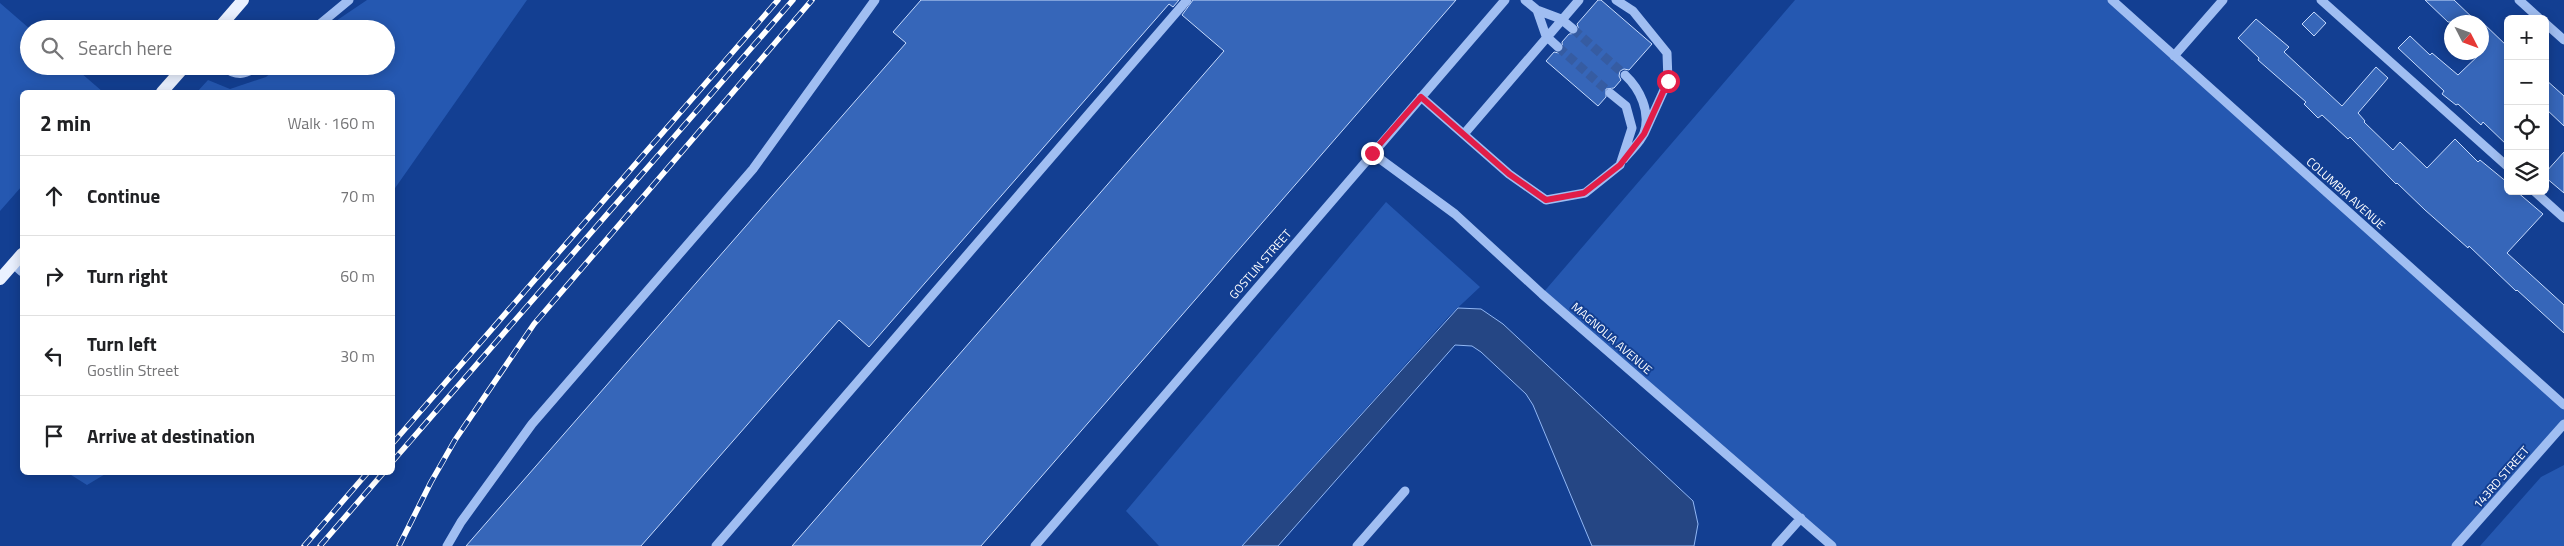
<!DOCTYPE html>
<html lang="en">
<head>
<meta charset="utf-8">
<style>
	:root { --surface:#fff; --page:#f2f2f2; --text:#202124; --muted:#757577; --line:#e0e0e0 }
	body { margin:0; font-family:"Titillium Web",sans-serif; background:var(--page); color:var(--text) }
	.controls { position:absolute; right:15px; top:15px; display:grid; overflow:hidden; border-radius:8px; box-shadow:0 2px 12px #0003 }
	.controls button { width:45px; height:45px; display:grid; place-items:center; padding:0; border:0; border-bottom:1px solid var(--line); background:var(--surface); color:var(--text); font:25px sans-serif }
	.compass { position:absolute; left:2444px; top:15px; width:45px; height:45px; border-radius:50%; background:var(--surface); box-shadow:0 2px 12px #0003; rotate:132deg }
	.stop { position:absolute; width:15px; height:15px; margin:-11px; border:4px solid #e11d48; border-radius:50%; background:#fff }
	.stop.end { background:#e11d48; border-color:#fff; box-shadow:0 1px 5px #0008 }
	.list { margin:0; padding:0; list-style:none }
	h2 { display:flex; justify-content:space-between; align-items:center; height:65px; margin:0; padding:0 20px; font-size:21px }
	h2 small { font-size:16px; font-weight:400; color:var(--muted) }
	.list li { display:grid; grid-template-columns:32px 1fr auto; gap:15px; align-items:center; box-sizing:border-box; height:80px; padding:0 20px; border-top:1px solid var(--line) }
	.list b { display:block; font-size:19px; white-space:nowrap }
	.list p { margin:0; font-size:16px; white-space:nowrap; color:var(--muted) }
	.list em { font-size:16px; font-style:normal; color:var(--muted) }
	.icon { flex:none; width:28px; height:28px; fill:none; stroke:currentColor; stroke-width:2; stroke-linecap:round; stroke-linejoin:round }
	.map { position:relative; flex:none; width:2564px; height:546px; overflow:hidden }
	.search { position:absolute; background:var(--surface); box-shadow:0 2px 12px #0003; left:20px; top:20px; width:375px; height:55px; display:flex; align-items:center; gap:12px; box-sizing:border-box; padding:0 18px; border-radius:28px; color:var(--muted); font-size:19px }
	.panel { position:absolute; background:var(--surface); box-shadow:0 2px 12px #0003; left:20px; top:90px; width:375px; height:385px; border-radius:8px }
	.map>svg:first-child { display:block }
	.green { fill:#2558b1 }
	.water { fill:#254684; stroke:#91b7f5 }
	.building { fill:#3666b9; stroke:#c7dbfd }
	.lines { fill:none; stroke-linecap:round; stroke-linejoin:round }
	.minor-tunnel { stroke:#365ca2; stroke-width:9; stroke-dasharray:9 4.5; stroke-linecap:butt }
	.minor { stroke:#a0bef2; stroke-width:9 }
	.major { stroke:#eaf1ff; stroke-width:12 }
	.rail-casing { stroke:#fff; stroke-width:5.5 }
	.rail { stroke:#133f92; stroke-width:4; stroke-dasharray:11; stroke-linecap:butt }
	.route { stroke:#e11d48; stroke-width:6 }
	.labels { text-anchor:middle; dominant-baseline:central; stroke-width:4; stroke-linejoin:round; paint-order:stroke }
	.street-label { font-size:12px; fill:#fff; stroke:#133f92 }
</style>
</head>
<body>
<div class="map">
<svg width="2564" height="546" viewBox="0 0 2564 546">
	<rect width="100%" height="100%" fill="#133f92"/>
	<path class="green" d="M367,0h160l-134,191 -1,-99h-195l11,-12 22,9 36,-12 13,-11h107v-37h-62z
		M1795,0h317l452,405v19l-108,122h-624l-290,-252z
		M0,3l30,26 -1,37h44l30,26h-81v94l-22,25z
		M1386,202l94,85 -31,29 -207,230h-83l-33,-35z
		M2564,465v81h-84l61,-69z
		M68,473h39l-20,12z"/>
	<path class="water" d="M1458,308l23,1 22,15 190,177 5,23 -4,22h-102l-59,-141 -7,-11 -45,-42 -9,-6 -17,-1 -177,201h-36z"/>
	<path class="building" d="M921,0h258l-6,7 -4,-3 -300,343 -30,-27 -198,226h-175l440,-503 -13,-11z
		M1193,0h263l-475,546h-189l432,-495 -42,-36z
		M1598,0h3l51,44 -23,26 -5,-1 -4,2 -1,5 2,4 -7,8 -8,1v8l-8,9 -52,-45 8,-9 5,1 4,-2 -1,-9 7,-8 8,-1 2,-3 -2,-6z
		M2425,0h29l23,22h-29z
		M2314,12l12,11 -12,13 -12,-12z
		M2256,19l33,28 -5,5 58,54 34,-39 12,11 -30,35 7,8 -1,1 29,28 7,-8 27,26 28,-29 23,23 2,-2 28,23v8h8l27,23 -36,39 57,52v28l-47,-43 -1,1 -47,-45 -1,2 -43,-38 -28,-27 -1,1 -46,-47 -2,2 -26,-24 -4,3 -14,-14 2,-2 -48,-42 1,-2 -21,-20z
		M2482,22l26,25v99l-25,-24 -2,3 -23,-21 -2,1 -14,-11 2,-3 -46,-43 12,-12 20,19 2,-2 26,22 24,-23z
		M2545,79l19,17v30l-19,-18z
		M2564,152v41l-19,-16v-4z"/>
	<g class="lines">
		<path class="minor-tunnel" d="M1573,29l52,46
			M1558,47l52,46"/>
		<path class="minor" d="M1525,0l12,10 9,26 12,11
			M1616,0l17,11 34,42 1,28 -24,53
			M2112,0l452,405
			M2321,0l187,167
			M2519,0l21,19
			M1537,10l24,9 12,10
			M2545,23l19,17
			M314,29l35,-29
			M2174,56l49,-56
			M222,66c15,11 22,9 37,0
			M1421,97l88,77 37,26 39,-7 35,-28 12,-37 -6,-22 -16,-13
			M1464,134l115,-134
			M1372,153l83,61 87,80 290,252
			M1624,159c6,-8 17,-17 20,-26 7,-21 -4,-44 -19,-58
			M2534,191l30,27
			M13,264l9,8
			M447,546l14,-24 71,-98 221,-255 122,-169
			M716,546l471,-546
			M1035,546l470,-546
			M1357,546l48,-55
			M1776,546l25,-28
			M2456,546l108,-122"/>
		<path class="major" d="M218,29l25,-29
			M162,92l23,-26
			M0,279l22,-25"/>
		<g class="rail-casing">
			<path id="rail" d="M392,444l386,-444
				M392,462l401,-462
				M304,546l64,-74
				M320,546l64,-74
				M399,546l32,-64 24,-42 79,-116 278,-324"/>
		</g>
		<use href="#rail" class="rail"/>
	</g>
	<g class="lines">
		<path class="route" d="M1372,153l49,-56 88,77 37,26 38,-7 36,-28 24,-31 24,-53"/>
	</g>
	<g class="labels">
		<g class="street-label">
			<text transform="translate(2346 193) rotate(42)">COLUMBIA AVENUE</text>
			<text transform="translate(1260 264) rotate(-49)">GOSTLIN STREET</text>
			<text transform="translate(1612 338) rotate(41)">MAGNOLIA AVENUE</text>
			<text transform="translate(2501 477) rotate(-49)">143RD STREET</text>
		</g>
	</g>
</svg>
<div class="controls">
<button>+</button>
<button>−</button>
<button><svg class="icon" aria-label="locate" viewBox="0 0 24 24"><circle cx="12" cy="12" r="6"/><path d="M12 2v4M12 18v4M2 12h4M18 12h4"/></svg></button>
<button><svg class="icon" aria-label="layers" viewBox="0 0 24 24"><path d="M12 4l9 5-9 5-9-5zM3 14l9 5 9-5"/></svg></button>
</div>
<svg class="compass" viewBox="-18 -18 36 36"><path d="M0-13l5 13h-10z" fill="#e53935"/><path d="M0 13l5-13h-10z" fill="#757577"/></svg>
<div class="stop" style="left:1668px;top:81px"></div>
<div class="stop end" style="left:1372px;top:153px"></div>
<div class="search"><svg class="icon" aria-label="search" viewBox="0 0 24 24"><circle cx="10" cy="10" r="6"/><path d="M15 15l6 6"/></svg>Search here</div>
<section class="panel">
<h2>2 min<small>Walk · 160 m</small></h2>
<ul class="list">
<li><svg class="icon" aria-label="ahead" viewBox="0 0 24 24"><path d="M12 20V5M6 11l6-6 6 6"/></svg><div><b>Continue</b></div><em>70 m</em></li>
<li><svg class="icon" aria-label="right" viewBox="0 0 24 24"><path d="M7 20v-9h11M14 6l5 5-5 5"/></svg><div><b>Turn right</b></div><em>60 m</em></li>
<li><svg class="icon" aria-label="left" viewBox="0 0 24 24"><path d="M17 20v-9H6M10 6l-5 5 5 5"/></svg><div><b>Turn left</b><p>Gostlin Street</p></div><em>30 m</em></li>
<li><svg class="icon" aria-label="arrive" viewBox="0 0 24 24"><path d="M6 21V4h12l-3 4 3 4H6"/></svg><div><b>Arrive at destination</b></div></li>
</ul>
</section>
</div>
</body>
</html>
